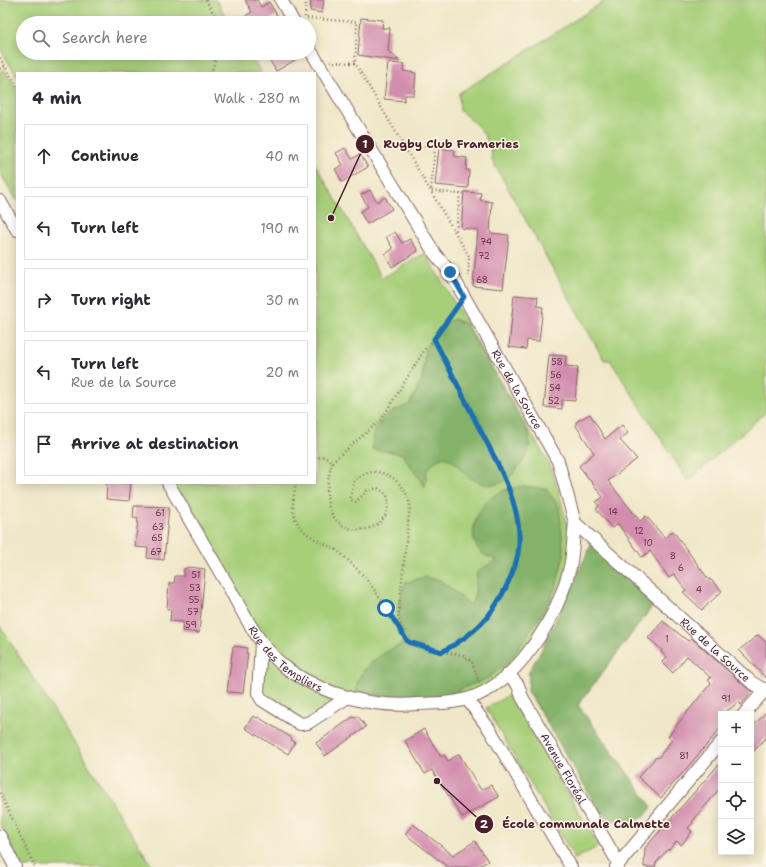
<!DOCTYPE html>
<html lang="en">
<head>
<meta charset="utf-8">
<style>
	:root { --surface:#fff; --page:#f7f7f7; --text:#2b2b33; --muted:#7c7c81; --line:#e1e1e2 }
	body { margin:0; font-family:"Shantell Sans",sans-serif; background:var(--page); color:var(--text) }
	.controls { position:absolute; right:12px; bottom:12px; display:grid; overflow:hidden; border-radius:0px; box-shadow:0 2px 10px #0003 }
	.controls button { width:36px; height:36px; display:grid; place-items:center; padding:0; border:0; border-bottom:1px solid var(--line); background:var(--surface); color:var(--text); font:20px sans-serif }
	.stop { position:absolute; width:12px; height:12px; margin:-9px; border:3px solid #1f6fb2; border-radius:50%; background:#fff }
	.stop.end { background:#1f6fb2; border-color:#fff; box-shadow:0 1px 4px #0008 }
	.list { margin:0; padding:0; list-style:none }
	h2 { display:flex; justify-content:space-between; align-items:center; height:52px; margin:0; padding:0 16px; font-size:17px }
	h2 small { font-size:13px; font-weight:400; color:var(--muted) }
	.list li { display:grid; grid-template-columns:26px 1fr auto; gap:12px; align-items:center; box-sizing:border-box; height:64px; margin:0 8px 8px; padding:0 8px; border:1px solid var(--line); border-radius:0px }
	.list b { display:block; font-size:15px; white-space:nowrap }
	.list p { margin:0; font-size:13px; white-space:nowrap; color:var(--muted) }
	.list em { font-size:13px; font-style:normal; color:var(--muted) }
	.icon { flex:none; width:22px; height:22px; fill:none; stroke:currentColor; stroke-width:2; stroke-linecap:round; stroke-linejoin:round }
	.map { position:relative; flex:none; width:766px; height:867px; overflow:hidden }
	.search { position:absolute; background:var(--surface); box-shadow:0 2px 10px #0003; left:16px; top:16px; width:300px; height:44px; display:flex; align-items:center; gap:10px; box-sizing:border-box; padding:0 14px; border-radius:22px; color:var(--muted); font-size:15px }
	.panel { position:absolute; background:var(--surface); box-shadow:0 2px 10px #0003; left:16px; top:72px; width:300px; height:412px; border-radius:0px }
	.map>svg:first-child { display:block }
	.green { fill:#a7cf7a; stroke:#787752 }
	.forest { fill:#85b26a; stroke:#68684a }
	.building { fill:#d28cae }
	.lines { fill:none; stroke-linecap:round; stroke-linejoin:round }
	.street-casing { stroke:#846562; stroke-width:14 }
	.path { stroke:#846562; stroke-width:2.5; stroke-dasharray:1 3; stroke-linecap:butt }
	.street { stroke:#fff; stroke-width:12 }
	.route { stroke:#1f6fb2; stroke-width:5 }
	.labels { text-anchor:middle; dominant-baseline:central; stroke-width:3; stroke-linejoin:round; paint-order:stroke }
	.number-label { font-size:9px; fill:#6c3a4c }
	.street-label { font-size:11px; fill:#4a1f2b; stroke:#fcf5e5 }
	.leader { fill:none; stroke:#4a1f2b; stroke-width:1.5 }
	.callout-dot { fill:#4a1f2b; stroke:#fcf5e5; stroke-width:1.5 }
	.mark-label { font-size:12px; text-anchor:middle; font-weight:bold; fill:#fff }
	.callout-label { font-size:12px; text-anchor:middle; font-weight:bold; fill:#4a1f2b; stroke:#fcf5e5; stroke-width:3; stroke-linejoin:round; paint-order:stroke }
</style>
</head>
<body>
<div class="map">
<svg width="766" height="867" viewBox="0 0 766 867">
	<rect width="100%" height="100%" fill="#fcf5e5"/>
	<filter id="ink" filterUnits="userSpaceOnUse"><feTurbulence type="fractalNoise" baseFrequency=".025" numOctaves="2"/><feDisplacementMap in="SourceGraphic" scale="8" xChannelSelector="R" yChannelSelector="G"/><feConvolveMatrix kernelMatrix="1 2 1 2 8 2 1 2 1" color-interpolation-filters="sRGB"/></filter>
	<filter id="wash" filterUnits="userSpaceOnUse"><feTurbulence type="fractalNoise" baseFrequency=".012" numOctaves="4" result="noise"/><feDisplacementMap in="SourceGraphic" scale="16" xChannelSelector="R" yChannelSelector="G"/><feGaussianBlur stdDeviation="0.9" result="paint"/><feColorMatrix in="noise" values="0 0 0 0 0 0 0 0 0 0 0 0 0 0 0 0 0 1.4 0 .05"/><feComposite in="paint" operator="in"/></filter>
	<g filter="url(#wash)">
		<rect width="100%" height="100%" fill="#efe7c8"/>
		<path class="green" d="M0,0h216l14,23h-207v30h226l12,20h-244v4l-17,-29z
			M606,0h160v412l-78,69 -78,-121h-6l-112,-200c-2,-23 -14,-36 -32,-49l-1,-18 54,-33z
			M4,69l13,21v111l-17,-28v-101z
			M315,164l67,114 43,-25 123,209 10,26 14,58 -2,20 -34,75 -53,51 -85,14 -50,-9 -40,26 -46,-23 -1,-58 -93,-159h147z
			M0,626l153,241h-132l-21,-43z
			M509,695l90,151 -24,13 -89,-151z"/>
		<path class="forest" d="M454,319l11,5 64,110c2,19 -2,22 -13,36 -14,19 -33,19 -51,4 -9,-7 -8,-14 -21,-17l-9,4 -8,9 -2,17 -23,-33 -15,-3 -15,-1c1,-27 12,-37 37,-45l13,-25 3,-31 20,-27z
			M523,486l23,3 13,17 5,49 -7,29 -10,22 -39,57 -20,15 -42,17 -24,4 -30,-1 -36,-7c0,-25 32,-41 52,-50 -13,-21 -11,-35 -3,-58l19,-6 16,3 31,25 4,-12 2,-21 20,-12c-4,-2 -11,-3 -14,-6 -21,-18 -4,-52 16,-61 7,-4 16,-5 24,-7z
			M593,541l65,58 -80,106 74,102c-6,12 -25,17 -38,13 -5,-2 -9,-5 -14,-8l-72,-121 1,-20 12,-20z"/>
		<g id="blocks">
			<path class="building" d="M245,0h12l4,7 8,-5 8,13 -13,8h-30l18,-11z
				M311,0h13l-2,13 -12,-2z
				M361,18l22,2 -1,8h8l-2,23 12,10 -42,-6z
				M278,53h25l1,2 -28,16 -7,-12z
				M388,63l16,1 -1,7 13,2 -2,22h-9l-1,6 -20,-2z
				M345,148l7,11 8,-5 8,13 -26,15 -7,-13 8,-4 -7,-12z
				M439,148l16,2 -1,6 13,2 -1,12h3l-1,18 -33,-3z
				M370,190l7,12 8,-5 7,12 -25,15 -7,-12 8,-5 -7,-12z
				M464,192l17,1 -1,7 12,2 -2,31 19,2 -6,54 -30,-3 5,-56 -17,-2z
				M395,232l7,11 8,-4 8,12 -26,16 -7,-13 8,-5 -7,-12z
				M514,295l24,2 -1,9 6,1 -4,34 -12,-1 -1,9 -17,-2z
				M549,355l17,1 -1,10 13,1 -3,34 -13,-1v9l-18,-2z
				M590,414l15,25 17,-14 6,8 -8,7 17,19 -29,22 32,40 6,-5 19,22 8,-7 36,49 1,-1 12,12 -20,19 -19,-18 3,-2 -12,-16 -5,4 -19,-27 -8,6 -24,-33 -6,4 -16,-19 3,-3 -3,-4 7,-5 -24,-31 15,-13 -18,-27v-4z
				M107,483h24l-2,18 -23,-2z
				M134,506l35,1 -5,53 -17,-2 1,-10 -13,-1 3,-28 -5,-1z
				M189,567l16,2 -6,64 -17,-2 1,-9 -13,-1 1,-12h-4l2,-26h5l1,-7h9v-7z
				M663,621l25,20 3,-3 61,54 -11,13 -2,-3 -14,10h-4v16l-60,70 -23,-21 18,-20 2,1 14,-18 -4,-3 8,-11 35,-43 -3,-3 3,-2 -24,-22 -14,17 -11,-11 5,-5 -6,-5 1,-2 -14,-12z
				M758,635l8,7v36l-27,-28z
				M233,646l14,2 -1,5h2l-5,40 -16,-1z
				M766,712v26l-15,16v-25z
				M253,716l4,2 1,-1 34,21 -1,2 4,2 -7,12 -43,-26z
				M358,716l8,11 -41,29 -9,-13 37,-26 1,1z
				M424,729l17,28 3,-2 4,6 11,-7 22,36 10,-5 8,12 -37,20 -30,-47 -7,4 -20,-33z
				M721,762v25l-29,35 1,1 -5,5 4,3 -4,6 -7,8 -4,-4 -8,9 -1,-1 -12,14 -1,4h-11l1,-19z
				M413,824l40,31 22,-14 13,20 -10,6h-30l-43,-33z"/>
		</g>
	</g>
	<g filter="url(#ink)">
		<use href="#blocks" fill-opacity="0" stroke="#846562" stroke-width="1"/>
		<g class="lines">
			<g class="street-casing">
				<g id="street">
					<path d="M281,0l13,23"/>
					<path id="s1" d="M309,48l126,206 15,18 108,189 17,62 176,159 15,9"/>
					<path d="M0,201l17,29"/>
					<path id="s2" d="M168,483c20,34 39,67 59,101 17,30 33,65 62,86 36,25 84,38 128,34 16,-1 35,0 50,-5 51,-15 91,-83 103,-132 3,-14 3,-29 5,-44"/>
					<path d="M261,643l-3,50 4,7 38,24 8,-1 40,-26"/>
					<path id="s3" d="M508,674l10,11 4,12 97,167"/>
					<path d="M467,699l23,31 81,137"/>
					<path d="M744,714l22,-25"/>
					<path d="M0,836l15,31"/>
					<path d="M616,867l105,-125"/>
				</g>
			</g>
			<path class="path" d="M206,0l13,23
				M306,0l-1,18 52,4 -2,41
				M0,58l17,28
				M330,62l25,1 114,193 -1,22
				M0,69l5,-3
				M211,73l7,-20
				M404,145l31,2 -4,44 29,3 -4,38
				M315,459l9,-3 8,6c-4,17 -9,38 1,54 16,25 63,14 54,-21l-9,-7 -11,3 -11,11 -6,-3 4,-18c22,-21 51,-2 56,24l-12,113 4,14 6,9 34,11 21,3 9,7 7,20
				M332,462l49,-42 44,-71 9,-10
				M296,483c-2,12 -6,28 1,39 8,14 22,19 36,26 7,4 15,12 21,18 19,18 32,42 47,64
				M442,652c14,-9 28,-17 40,-29 15,-16 37,-56 37,-78 2,-44 -23,-85 -42,-122 -15,-28 -29,-56 -43,-84l23,-32
				M0,793l35,74"/>
			<use href="#street" class="street"/>
		</g>
	</g>
	<g class="lines" filter="url(#ink)">
		<path class="route" d="M386,608l22,34 34,10c14,-8 28,-17 39,-28 17,-17 37,-55 38,-79 3,-43 -25,-88 -44,-125 -13,-27 -27,-54 -41,-81l30,-42 -14,-25"/>
	</g>
	<g class="labels">
		<g class="number-label">
			<text x="486" y="242">74</text>
			<text x="484" y="256">72</text>
			<text x="482" y="280">68</text>
			<text x="557" y="362">58</text>
			<text x="556" y="375">56</text>
			<text x="555" y="388">54</text>
			<text x="554" y="401">52</text>
			<text x="613" y="512">14</text>
			<text x="160" y="513">61</text>
			<text x="158" y="527">63</text>
			<text x="639" y="531">12</text>
			<text x="157" y="538">65</text>
			<text x="648" y="543">10</text>
			<text x="156" y="552">67</text>
			<text x="673" y="556">8</text>
			<text x="681" y="568">6</text>
			<text x="196" y="575">51</text>
			<text x="195" y="588">53</text>
			<text x="699" y="590">4</text>
			<text x="194" y="600">55</text>
			<text x="193" y="612">57</text>
			<text x="191" y="625">59</text>
			<text x="667" y="639">1</text>
			<text x="726" y="699">91</text>
			<text x="684" y="756">81</text>
		</g>
		<g class="street-label">
			<text stroke="none"><textPath href="#s1" startOffset="400">Rue de la Source</textPath></text>
			<text stroke="none"><textPath href="#s1" startOffset="736">Rue de la Source</textPath></text>
			<text stroke="none"><textPath href="#s2" startOffset="214">Rue des Templiers</textPath></text>
			<text stroke="none"><textPath href="#s3" startOffset="110">Avenue Floréal</textPath></text>
		</g>
	</g>
	<path class="leader" d="M331 218L365 144M437 781L484 824"/>
	<g class="callout-dot">
		<circle cx="331" cy="218" r="4"/>
		<circle cx="437" cy="781" r="4"/>
		<circle cx="365" cy="144" r="10"/>
		<circle cx="484" cy="824" r="10"/>
	</g>
	<g class="mark-label">
		<text x="365" y="148">1</text>
		<text x="484" y="828">2</text>
	</g>
	<g class="callout-label">
		<text x="451" y="148">Rugby Club Frameries</text>
		<text x="586" y="828">École communale Calmette</text>
	</g>
</svg>
<div class="controls">
<button>+</button>
<button>−</button>
<button><svg class="icon" aria-label="locate" viewBox="0 0 24 24"><circle cx="12" cy="12" r="6"/><path d="M12 2v4M12 18v4M2 12h4M18 12h4"/></svg></button>
<button><svg class="icon" aria-label="layers" viewBox="0 0 24 24"><path d="M12 4l9 5-9 5-9-5zM3 14l9 5 9-5"/></svg></button>
</div>
<div class="stop" style="left:386px;top:608px"></div>
<div class="stop end" style="left:450px;top:272px"></div>
<div class="search"><svg class="icon" aria-label="search" viewBox="0 0 24 24"><circle cx="10" cy="10" r="6"/><path d="M15 15l6 6"/></svg>Search here</div>
<section class="panel">
<h2>4 min<small>Walk · 280 m</small></h2>
<ul class="list">
<li><svg class="icon" aria-label="ahead" viewBox="0 0 24 24"><path d="M12 20V5M6 11l6-6 6 6"/></svg><div><b>Continue</b></div><em>40 m</em></li>
<li><svg class="icon" aria-label="left" viewBox="0 0 24 24"><path d="M17 20v-9H6M10 6l-5 5 5 5"/></svg><div><b>Turn left</b></div><em>190 m</em></li>
<li><svg class="icon" aria-label="right" viewBox="0 0 24 24"><path d="M7 20v-9h11M14 6l5 5-5 5"/></svg><div><b>Turn right</b></div><em>30 m</em></li>
<li><svg class="icon" aria-label="left" viewBox="0 0 24 24"><path d="M17 20v-9H6M10 6l-5 5 5 5"/></svg><div><b>Turn left</b><p>Rue de la Source</p></div><em>20 m</em></li>
<li><svg class="icon" aria-label="arrive" viewBox="0 0 24 24"><path d="M6 21V4h12l-3 4 3 4H6"/></svg><div><b>Arrive at destination</b></div></li>
</ul>
</section>
</div>
</body>
</html>
